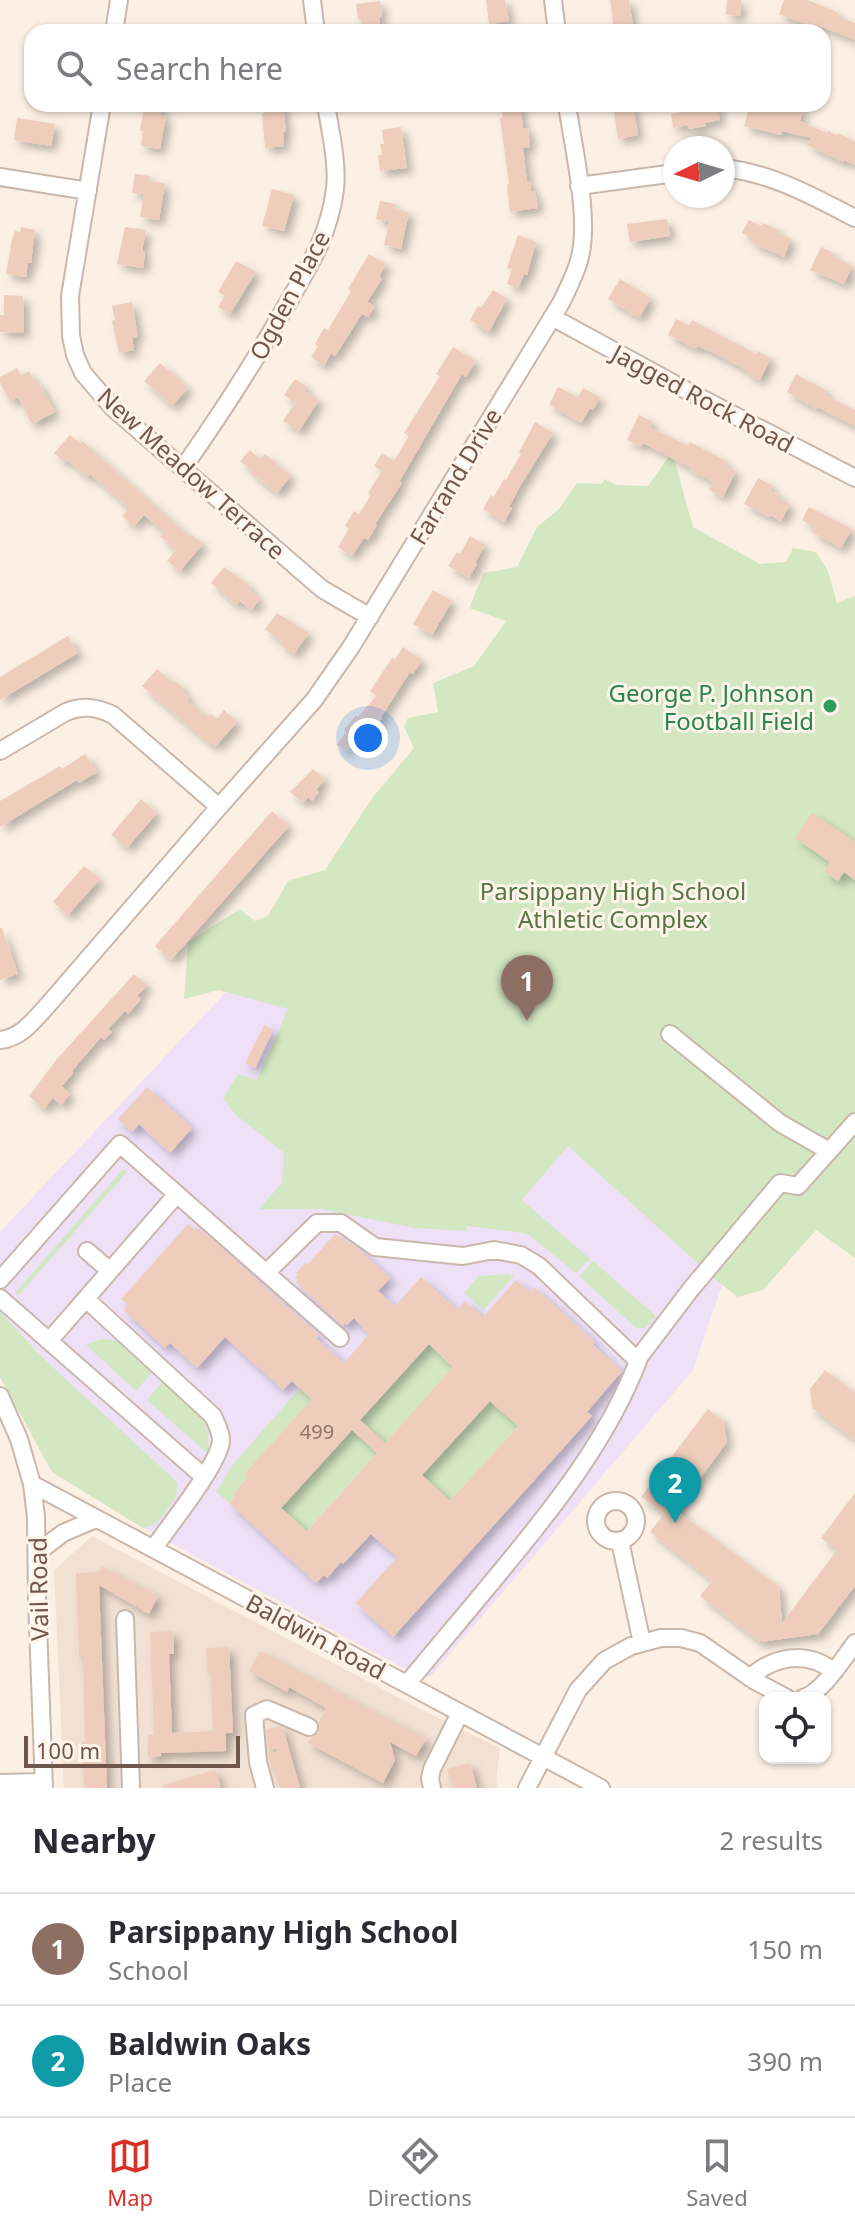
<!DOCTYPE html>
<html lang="en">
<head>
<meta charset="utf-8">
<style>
	:root { --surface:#fff; --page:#f2f2f3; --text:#2b2b33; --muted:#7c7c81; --line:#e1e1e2; --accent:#d93025 }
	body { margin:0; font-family:"Noto Sans",sans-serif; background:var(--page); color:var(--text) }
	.controls { position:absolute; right:24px; bottom:24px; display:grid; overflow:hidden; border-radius:16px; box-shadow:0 2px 6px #0004 }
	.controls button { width:72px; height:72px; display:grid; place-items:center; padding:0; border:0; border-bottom:2px solid var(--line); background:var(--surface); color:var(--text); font:40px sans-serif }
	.compass { position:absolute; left:663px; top:136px; width:72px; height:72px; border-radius:50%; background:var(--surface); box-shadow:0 2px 6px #0004; rotate:265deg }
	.scale { position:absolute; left:24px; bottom:20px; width:216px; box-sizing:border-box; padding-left:8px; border:4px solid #71564b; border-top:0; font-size:22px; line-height:28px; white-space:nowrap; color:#71564b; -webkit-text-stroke:6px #fef4e9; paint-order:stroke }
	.you { position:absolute; left:368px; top:738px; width:28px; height:28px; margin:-20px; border:6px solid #fff; border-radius:50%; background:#1a73e8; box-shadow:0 0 0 12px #1a73e833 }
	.badge { display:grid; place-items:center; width:52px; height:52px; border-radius:50%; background:var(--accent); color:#fff; font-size:26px; font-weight:700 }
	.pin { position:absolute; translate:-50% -66px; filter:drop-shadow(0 2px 4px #0008) }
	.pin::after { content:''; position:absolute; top:42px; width:28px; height:24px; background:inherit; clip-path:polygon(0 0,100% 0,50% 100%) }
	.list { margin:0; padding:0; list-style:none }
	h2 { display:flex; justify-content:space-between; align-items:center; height:104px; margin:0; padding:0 32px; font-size:34px }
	h2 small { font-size:26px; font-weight:400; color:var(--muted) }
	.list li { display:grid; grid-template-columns:52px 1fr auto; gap:24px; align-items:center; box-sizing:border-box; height:112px; padding:0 32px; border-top:2px solid var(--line) }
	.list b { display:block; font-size:30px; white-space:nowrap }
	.list p { margin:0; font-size:26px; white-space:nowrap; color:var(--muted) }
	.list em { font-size:26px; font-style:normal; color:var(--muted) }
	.icon { flex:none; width:44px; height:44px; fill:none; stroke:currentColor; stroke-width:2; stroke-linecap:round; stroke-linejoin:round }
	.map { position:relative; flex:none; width:855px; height:1788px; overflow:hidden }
	.search { position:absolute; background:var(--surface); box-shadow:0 2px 6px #0004; left:24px; right:24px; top:24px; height:88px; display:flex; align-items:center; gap:20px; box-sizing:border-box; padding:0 28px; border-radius:24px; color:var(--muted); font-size:30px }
	.sheet { height:328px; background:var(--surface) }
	nav { display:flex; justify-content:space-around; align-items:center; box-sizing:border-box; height:112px; border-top:2px solid var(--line); background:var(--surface); font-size:22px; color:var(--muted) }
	nav a { display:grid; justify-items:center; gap:4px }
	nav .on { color:var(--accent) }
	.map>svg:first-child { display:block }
	.residential { fill:#f2e1d2 }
	.education { fill:#ede0f7 }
	.green { fill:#d4e7c3 }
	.building { fill:#eecdbc; fill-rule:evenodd; filter:url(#shadow) }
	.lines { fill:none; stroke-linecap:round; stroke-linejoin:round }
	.minor-casing { stroke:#cbb7aa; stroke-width:20 }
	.minor { stroke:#fff; stroke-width:16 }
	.leisure-dot { fill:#2e9e5b; stroke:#fef4e9; stroke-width:3 }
	.labels { text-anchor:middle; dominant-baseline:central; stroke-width:6; stroke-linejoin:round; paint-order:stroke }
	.number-label { font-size:20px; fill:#907467 }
	.street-label { font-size:24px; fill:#71564b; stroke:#fef4e9 }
	.leisure-label { font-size:24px; fill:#27864d; stroke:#fef4e9; text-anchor:end }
	.park-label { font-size:24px; fill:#567643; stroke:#fef4e9 }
</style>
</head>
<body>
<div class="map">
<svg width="855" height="1788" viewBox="0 0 855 1788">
	<defs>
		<filter id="shadow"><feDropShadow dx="5.5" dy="5.5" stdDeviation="4" flood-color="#0004"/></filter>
	</defs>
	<rect width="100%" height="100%" fill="#fbf0e3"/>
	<path class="residential" d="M92,1536l334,176 74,36 -4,35 2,5h-434l-10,-218z"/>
	<path class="education" d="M605,479l199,709 -82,97 -29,85 -263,307 -29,-10 -258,-139 -91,-56 -52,-95v-145l355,-377z"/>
	<path class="green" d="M672,452l21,75 67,37 26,-2 7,-14 23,4 12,19 9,32 18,-7v662l-39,-28 -53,60 -25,7 -16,-12 -154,-139 -46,54 68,59 -14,14 -47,-38 -5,-2 -57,-7 -1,5 -52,-3 -93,-19h-62l23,-26 2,-30 -48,-38 -13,-16 15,-25 19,6 31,-71 -69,-19 -35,9 4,-57 52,-33 15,12 13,-5 20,-35 37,-11 48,-73 41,-49 -10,-21 4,-9 30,-6 -5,-29 41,-17 32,-45 -37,-13 15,-35 33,-6 20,-40 22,-18 18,-26 25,1 3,-5 10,6 33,1z
		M123,1169l4,3 -109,124 -3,-3z
		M593,1261l63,55 -11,12h-9l-57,-52z
		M509,1274l5,2 -31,34 -19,-17 15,-17z
		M0,1312l43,46 135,125 -2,14 -13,19 -8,8 -12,4 -91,-56 -52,-95z
		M101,1339c23,-1 36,18 52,32l-17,20 -50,-46z
		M429,1344l24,23 -68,76 -25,-23z
		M163,1381c23,21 53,36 44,72l-60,-53z
		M300,1388l12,11 -67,74 3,4 -14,15 2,3 -7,8 -13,-11 17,-28z
		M490,1401l28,25 -68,75 -28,-26z
		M352,1430l25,23 -71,78 -25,-23z"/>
	<path class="building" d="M486,0h19l4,21 -20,3z
		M610,0h19l4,26 -19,3z
		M727,0h14l-1,16 -14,-1z
		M784,0h24l31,13 -2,4 18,6v17l-36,-14 -1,3 -39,-15z
		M380,1l2,15 -3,1 2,15h-18l-2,-13h-3l-2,-15z
		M147,104h15l-2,11 6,1 -6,33 -19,-3 2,-15h-3l3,-19h3z
		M266,104h17l3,28h-3l1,14 -19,2 -3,-35 5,-1z
		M501,104h19l3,24h5l2,19 -7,1 4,33h3l1,10h4l3,17 -28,4 -3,-27 2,-1 -9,-66h3z
		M613,104h20l5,31 -20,4z
		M696,104h21l3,16 -15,3 1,3 -18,3v-4l-15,3 -2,-14 15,-3 -1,-5z
		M789,105l14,3 -3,13 27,12 1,-2 9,4 1,-2 17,9v23l-11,-5 -1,2 -36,-17 4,-7 -29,-7 -1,4 -37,-9 5,-19 12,3 1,-4 26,5z
		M17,118l38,6 -4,22 -37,-6z
		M401,127l6,41 -27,3 -2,-16h4l-2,-11h4l-2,-14z
		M135,174l15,2 -1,5 16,2 -6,37 -19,-3 4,-23 -12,-1z
		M272,189l22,6 -10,36 -22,-5z
		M380,201l16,3 -1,5 14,3 -8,37 -17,-4 5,-23 -13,-3z
		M667,219l3,17 -40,6 -3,-18z
		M749,220l13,6 1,-3 16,7 -1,3 13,6 -7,18 -32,-14 2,-4 -12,-6z
		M21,227l14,3 -4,33h-3l-2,14 -20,-3 6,-35 3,-8 5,1z
		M125,227l21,3 -4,21 3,1 -2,16 -26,-4z
		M518,235l18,7 -9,33 -3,-1 -6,14 -11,-4 5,-15 -5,-1z
		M821,247l13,6 -1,3 19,10 -8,18 -34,-14z
		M369,254l17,10 -7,13 3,2 -15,23 8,4 -7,11 -6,-3 -27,42 -4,-3 -7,13 -13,-9 7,-11 -3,-2 9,-16 4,2 16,-27 7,-12 -3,-2z
		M236,261l20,11 -26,42 -12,-7 7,-11 -7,-4z
		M620,279l31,19 -12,20 -31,-19z
		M493,290l14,9 -18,33 -19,-12 8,-14 3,2z
		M4,295l19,1 1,37 -24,-1v-17h4z
		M132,302l6,35 -6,1 2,12 -15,3 -7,-32 3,-1 -3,-14z
		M676,319l13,6 3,-5 64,34 2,-3 13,7 -11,22 -13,-6 1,-3 -36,-19 -15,-6 -1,3 -28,-14z
		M453,347l23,14 -10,16 -4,-3 -63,108 3,1 -27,41 2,1 -9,15 -4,-2 -12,18 -14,-9 11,-18 -4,-3 9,-15 5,3 12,-19 -3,-2 14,-22 -8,-5 8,-13 12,8 15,-25 -5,-3 36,-57 -4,-2z
		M160,363l28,25 -16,18 -28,-25z
		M17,368l4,8 8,-5 7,13 3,-1 16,29 -23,12 -14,-27 -8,5 -10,-19v-6z
		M796,374l31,17 -2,4 30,15v16l-38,-19 -1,2 -29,-17z
		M295,379l12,8 -3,4 15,9 -20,31 -16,-10 12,-18 -11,-8z
		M558,387l20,10 5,-9 17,9 -7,13 -3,-2 -9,15 -32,-18z
		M639,415l14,7 -3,5 38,19 2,-4 36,19 -2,4 12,6 -13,26 -14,-7 4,-8 -23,-12 1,-2 -48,-25 -2,4 -14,-7z
		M535,422l18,11 -34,55 -10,19 3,1 -8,14 -21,-13 8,-14 3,2 10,-18 2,1 15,-26 -2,-2z
		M70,435l10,8 2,-2 108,96 2,-2 11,9 -23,27 -13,-10 9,-11 -16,-14 4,-4 -20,-17 -10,11 -12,-10 7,-7 -15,-14 -24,-21 -3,3 -20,-17 -2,2 -11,-9z
		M250,450l10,9 5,-5 26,22 -14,17 -26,-20 1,-2 -12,-10z
		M758,478l15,8 -3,4 10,5 -2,3 12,6 -9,17 -11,-6 -1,2 -25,-13z
		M809,507l43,22 -11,19 -29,-16 3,-5 -13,-7z
		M470,536l15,9 -10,18 2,1 -8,14 -21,-12 9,-14 3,2z
		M224,567l27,20 -2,3 11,9 -9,11 -11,-9 -4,4 -25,-22z
		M433,590l19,11 -20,34 -19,-11z
		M277,613l32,20 -15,21 -14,-10 2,-2 -17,-13z
		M68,636l10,17 -78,47v-23z
		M403,647l19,13 -9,14 -3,-2 -29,45 1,1 -21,26 -5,-4 -10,11 -9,-7 9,-12 -2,-2 12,-15 2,2 18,-21 -6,-5 22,-33 3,1z
		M157,669l16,14 2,-2 9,8 -2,2 7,6 -2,3 21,17 3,-3 6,5 7,-9 13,12 -21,24 -4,-3 -1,2 -69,-59z
		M85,754l12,18 -18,11 -2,-3 -77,47v-26l60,-35 2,3z
		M313,769l12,10 -9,11 3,2 -7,9 -4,-4 -5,6 -13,-11z
		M141,799l16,14 -30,35 -16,-13z
		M272,811l17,15 -118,134 -16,-14z
		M812,813l43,29v38l-11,-8 -6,9 -14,-9 6,-10 -35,-24z
		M84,866l16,13 -32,36 -15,-13z
		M0,928h2l16,46 -18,6z
		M134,974l13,11 -10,11 4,3 -13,15 -3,-3 -17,18 4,3 -8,8 -3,-3 -29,34 1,2 -11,13 8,8 -9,11 -8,-7 -9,11 -15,-13 28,-37z
		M264,1025l9,5 -18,38 -10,-5z
		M147,1087l45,41 -22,25 -31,-29 -7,8 -14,-13z
		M188,1224l8,7 3,-3 30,27 89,80 -2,3 28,25 25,-29 -15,-16 -7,7 -2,-2 -2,3 -47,-44 2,-2 -3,-2 3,-3 -2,-2 9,-10 3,1 27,-30 21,13 34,31 -12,13 17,15 26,-29 36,33 8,-9 18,16 33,-37 13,12 5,-5 61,55 -2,3 29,26 -35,41 5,4 -199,221 -37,-34 41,-46 -26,-23 -28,30 -2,-2 -14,16 -3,-3 -8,8 -87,-80 7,-8 -2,-2 14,-16 -4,-3 68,-75 -20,-18 -9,9 -58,-53 -28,31 -27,-25 -5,5 -41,-38 5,-4 -8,-7zM429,1344l24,23 -68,76 -25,-23zM490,1401l28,25 -68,75 -28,-26zM352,1430l25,23 -70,78 -26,-23z
		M825,1370l30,23v47l-43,-32 -2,-19z
		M708,1409l15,11 4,22 -46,62v10l98,73 3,36 55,-73 -16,-12 34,-45v93l-37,48 -58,8 -60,-46 12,-15 -62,-49 14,-18 -23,-17z
		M102,1566l56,30 -9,18 -50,-29 8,203h-23l-2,-47h3l-2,-84h-4l-3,-84 23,-1z
		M173,1631l1,23h-5l3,79 41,-2 -3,-61h-3l-1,-22 23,-1 4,86h-7v18l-65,2v3l-13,1v-22h6l-4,-103z
		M260,1651l166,88 -10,17 -26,-14 5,18 -12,23 -75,-40 3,-5 8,-6v-10l7,-14 -37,-21 -2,5 -38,-21z
		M280,1726l3,2 17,60h-20l-7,-22 -2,1 -3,-13 8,-2v-3h-8l-2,-19z
		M470,1763l7,25h-24l-6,-19z
		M215,1770l6,18h-58v-3z"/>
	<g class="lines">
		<g class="minor-casing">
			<path id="minor" d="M312,0l4,32
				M553,0l4,32
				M114,32l5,-32
				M102,104l-32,192 1,40 4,19 8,18 30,35 209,181 48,28
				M723,168c49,5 89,28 132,50
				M0,177l88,14
				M579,186l96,-13
				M552,317l128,70 175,91
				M183,468c35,-50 69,-102 99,-155 24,-42 47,-75 53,-124 3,-27 -5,-58 -9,-85
				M0,751l66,-39c17,-7 31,-5 47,3l106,92 -172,199c-14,15 -26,32 -47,34
				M219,807l95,-107 37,-53 210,-344c7,-15 15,-29 19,-46 10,-41 -7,-110 -13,-153
				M670,1034l110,89 49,28
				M87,1251l23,20
				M266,1273l51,-50h24l34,24 88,9 31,-6 27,5 18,11 99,95c-30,78 -84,146 -137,210 -31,38 -63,75 -94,113
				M0,1280l120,-136 220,194
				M0,1298l204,179
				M86,1299l127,117c3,7 8,16 8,24 0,22 -53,87 -67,108
				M49,1341l128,-147
				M637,1360l54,-71 89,-106 18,3 57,-64
				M0,1396l19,43 13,45 4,33 1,81 7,190
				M32,1484l569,304
				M596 1521a20 20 0 1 1 40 0a20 20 0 1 1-40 0Z
				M620,1541l22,102
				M37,1553l26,-20 33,-14
				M125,1619l6,169
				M750,1678c23,-22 57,-28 83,-7
				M803,1698c19,-5 40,-39 52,-55
				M0,1783l43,-1
				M265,1788l-7,-26 -4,-47 13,-6 42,18
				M432,1788l-2,-10 2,-9 28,-56
				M527,1788l51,-98 26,-29 27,-15 30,-8h20l19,5 55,38 32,17"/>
		</g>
		<use href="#minor" class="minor"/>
	</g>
	<circle class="leisure-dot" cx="830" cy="706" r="8"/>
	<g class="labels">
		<g class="number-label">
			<text x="317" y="1431">499</text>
		</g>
		<g class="street-label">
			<text transform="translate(289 295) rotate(-62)">Ogden Place</text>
			<text transform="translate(703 398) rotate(28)">Jagged Rock Road</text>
			<text transform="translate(192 473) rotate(42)">New Meadow Terrace</text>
			<text transform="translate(455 476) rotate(-59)">Farrand Drive</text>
			<text transform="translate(38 1589) rotate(-91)">Vail Road</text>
			<text transform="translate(316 1636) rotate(28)">Baldwin Road</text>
		</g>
		<g class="leisure-label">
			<text x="814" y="692">George P. Johnson<tspan x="814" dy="28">Football Field</tspan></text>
		</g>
		<g class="park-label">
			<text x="613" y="890">Parsippany High School<tspan x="613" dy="28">Athletic Complex</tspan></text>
		</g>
	</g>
</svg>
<div class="controls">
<button><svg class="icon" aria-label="locate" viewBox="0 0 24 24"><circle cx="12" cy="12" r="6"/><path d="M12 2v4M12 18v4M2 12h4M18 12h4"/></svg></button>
</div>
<svg class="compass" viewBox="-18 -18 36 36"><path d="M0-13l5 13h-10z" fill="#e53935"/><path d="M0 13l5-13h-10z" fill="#7c7c81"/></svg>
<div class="scale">100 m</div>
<div class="you"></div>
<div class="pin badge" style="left:527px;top:1021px;background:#8d6e63">1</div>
<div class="pin badge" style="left:675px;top:1523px;background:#0f9aa8">2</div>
<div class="search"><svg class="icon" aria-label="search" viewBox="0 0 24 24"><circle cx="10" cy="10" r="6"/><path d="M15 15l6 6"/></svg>Search here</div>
</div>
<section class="sheet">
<h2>Nearby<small>2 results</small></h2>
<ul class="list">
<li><span class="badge" style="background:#8d6e63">1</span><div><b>Parsippany High School</b><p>School</p></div><em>150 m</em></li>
<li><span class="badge" style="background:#0f9aa8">2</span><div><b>Baldwin Oaks</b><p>Place</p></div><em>390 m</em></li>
</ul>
</section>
<nav>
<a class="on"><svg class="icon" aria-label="map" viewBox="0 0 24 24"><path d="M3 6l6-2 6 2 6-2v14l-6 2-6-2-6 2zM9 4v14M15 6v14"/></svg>Map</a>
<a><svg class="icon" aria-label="directions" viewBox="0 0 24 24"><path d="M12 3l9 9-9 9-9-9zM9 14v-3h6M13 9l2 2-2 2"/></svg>Directions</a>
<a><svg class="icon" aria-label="saved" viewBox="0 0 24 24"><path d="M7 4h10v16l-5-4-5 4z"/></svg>Saved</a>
</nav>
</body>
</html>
